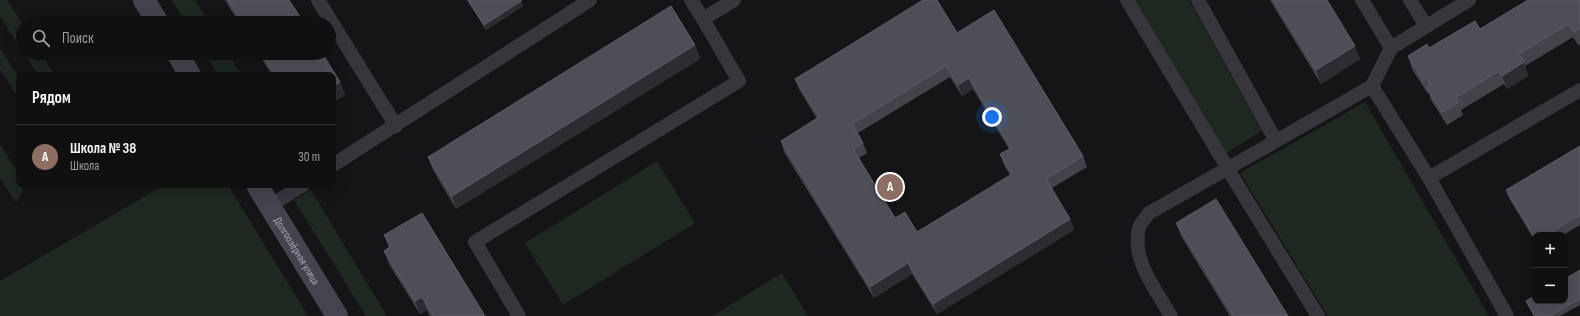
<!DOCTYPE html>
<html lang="ru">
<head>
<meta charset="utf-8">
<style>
	:root { --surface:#101011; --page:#19191a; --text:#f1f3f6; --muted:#9c9d9f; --line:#303031; --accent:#8c9099 }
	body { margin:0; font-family:"Sofia Sans Condensed",sans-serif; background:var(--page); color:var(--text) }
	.controls { position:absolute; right:12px; bottom:12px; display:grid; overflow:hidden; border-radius:8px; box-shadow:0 4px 16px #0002 }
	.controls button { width:36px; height:36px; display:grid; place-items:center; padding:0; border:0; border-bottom:1px solid var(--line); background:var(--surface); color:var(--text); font:20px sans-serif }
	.you { position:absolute; left:992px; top:117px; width:14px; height:14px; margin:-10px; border:3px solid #fff; border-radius:50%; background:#1a73e8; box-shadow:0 0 0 6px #1a73e833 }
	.badge { display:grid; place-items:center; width:26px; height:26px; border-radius:50%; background:var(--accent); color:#fff; font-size:13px; font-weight:700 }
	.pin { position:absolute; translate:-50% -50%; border:2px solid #fff; box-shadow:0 1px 4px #0006 }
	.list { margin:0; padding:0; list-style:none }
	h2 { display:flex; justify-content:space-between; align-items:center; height:52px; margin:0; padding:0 16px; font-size:17px }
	h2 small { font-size:13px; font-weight:400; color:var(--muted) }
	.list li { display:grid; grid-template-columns:26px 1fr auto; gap:12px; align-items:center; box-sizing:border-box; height:64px; padding:0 16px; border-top:1px solid var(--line) }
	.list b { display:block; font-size:15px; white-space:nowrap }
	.list p { margin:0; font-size:13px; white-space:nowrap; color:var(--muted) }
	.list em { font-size:13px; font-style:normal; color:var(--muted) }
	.icon { flex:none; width:22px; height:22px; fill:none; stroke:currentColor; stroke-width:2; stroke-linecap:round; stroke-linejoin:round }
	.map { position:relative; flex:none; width:1580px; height:316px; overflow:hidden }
	.search { position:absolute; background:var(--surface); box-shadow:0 4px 16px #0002; left:16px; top:16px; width:320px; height:44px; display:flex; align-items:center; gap:10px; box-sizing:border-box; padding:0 14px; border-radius:22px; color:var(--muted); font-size:15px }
	.panel { position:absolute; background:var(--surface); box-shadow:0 4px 16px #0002; left:16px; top:72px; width:320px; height:116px; border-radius:8px }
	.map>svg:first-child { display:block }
	.green { fill:#1f2721 }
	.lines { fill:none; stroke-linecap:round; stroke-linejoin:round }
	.lane { stroke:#36363c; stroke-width:14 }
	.secondary { stroke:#43444d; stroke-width:22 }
	.wall { fill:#43444a; fill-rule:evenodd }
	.shaded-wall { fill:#2c2c31 }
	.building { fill:#4e4e56; stroke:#5c5c65; fill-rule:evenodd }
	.labels { text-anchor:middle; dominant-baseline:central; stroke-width:3; stroke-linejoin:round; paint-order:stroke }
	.street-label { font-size:11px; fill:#a6a8b8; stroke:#101012 }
</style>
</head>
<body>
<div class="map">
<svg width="1580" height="316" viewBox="0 0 1580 316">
	<rect width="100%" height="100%" fill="#151517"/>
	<path class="green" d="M0,0h7l16,25v27l-23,-36z
		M172,0h23l14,23h-23z
		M1135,0h54l73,131 -36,22z
		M0,48l19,30v21l-19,-30z
		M24,53h17l13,22h-16z
		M205,53h23l13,22h-23z
		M1365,102l124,214h-161l-88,-143z
		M0,144l19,30v11h5l-2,7 -6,11 -16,-25z
		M657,161l38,62 -132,82 -38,-62z
		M164,185h64l80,131h-308v-35z
		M311,190l76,126h-21l-72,-116z
		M782,273l26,43h-96z"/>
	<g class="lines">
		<path class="lane" d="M318,0l78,126
			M691,0l12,19 31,-19
			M1127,0l119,199 72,117
			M1198,0l78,141 96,-55 57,92 78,138
			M1362,0l29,48
			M1410,0l16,26
			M1372,86l19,-38 78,-48
			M333,165l257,-165
			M1429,178l151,-88
			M270,206l33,-21
			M519,316l-44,-74 264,-161 -36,-62
			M1171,316c-15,-26 -40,-56 -32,-88 1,-5 7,-10 10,-15l127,-72"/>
		<g class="secondary">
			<path d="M144,0l14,23"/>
			<path d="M177,53l13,22"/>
			<path id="s1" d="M257,185l80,131"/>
		</g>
	</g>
	<path class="wall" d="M225,0h64l15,23h-65z
		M467,0h54l2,6 -37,24z
		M1270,0h57l33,59 -39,25z
		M1580,0v44l-2,1 -5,-8 -48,29 3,10 -21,13 -3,-5 -43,26 2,5 -16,10 -16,-25 -2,-7 -1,1 -16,-25 -4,-13z
		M957,33l126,123 4,11 -35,21 18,31 4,11 -137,84 -25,-40 -38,24 -90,-146 -3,-11 36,-22 -18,-30 -4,-10zM950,77l12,19 11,-7 36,60 -9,5 4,11 6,10 -93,57 -22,-14 -36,-60 8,-5 -4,-10 -5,-10z
		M695,45l5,14 -244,150 -23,-39 -5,-13z
		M260,53h62l18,29 5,13 -12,7v-27h-61l-9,-14z
		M1580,146v79l-17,10h-28v6l-26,-43 -3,-8z
		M1176,223l112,93h-58l-49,-80z
		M384,235l101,81h-55l-3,-6 -7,4 -31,-50 -5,-13 5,-3z
		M1580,270v35l-20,11h-26l-6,-10 -2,-5z"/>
	<path class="shaded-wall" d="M521,1l2,5 -37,24 -2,-5z
		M695,45l5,14 -244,150 -4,-13z
		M1355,46l5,13 -39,25 -5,-14z
		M1524,62l4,14 -21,13 -5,-13z
		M969,78l4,11 -11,7 -4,-11z
		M340,82l5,13 -12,7v-16z
		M1070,219l4,11 -137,84 -4,-10z
		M908,263l4,11 -38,24 -4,-11z
		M422,297l5,13 -7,4 -5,-13z"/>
	<path class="building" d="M228,0h61l15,23h-52v-1l-2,1h-7z
		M468,0h53v1l-37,24z
		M923,0h14l20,33 37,-23 89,146 -37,23 24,40 -137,85 -25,-41 -38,24 -89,-146 38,-24 -24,-38zM946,66l12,19 11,-7 42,70 -11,6 12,20 -95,58 -12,-20 -10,6 -42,-69 10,-6 -11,-19z
		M1273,0h54l28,46 -39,24z
		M1528,0h52v28l-6,4 -6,-8 -49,30 5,8 -22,14 -3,-5 -43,26 3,5 -17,10 -16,-25 4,-3 -3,-6 -4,3 -15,-25 19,-12 2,4 46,-27 5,8z
		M671,6l24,39 -243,151 -24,-39z
		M261,53h61l18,29 -7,4v-11h-58z
		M1580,146v69l-34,20h-11v3l-29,-48z
		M1216,199l72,117h-54l-58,-93z
		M422,213l63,103h-51l-12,-19 -7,4 -31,-50 7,-5 -7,-11z
		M1580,270v29l-30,17h-15l-9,-15 9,-5v5h30v-22z"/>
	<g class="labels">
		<g class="street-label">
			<text stroke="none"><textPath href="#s1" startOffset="77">Долгоозёрная улица</textPath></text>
		</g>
	</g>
</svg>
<div class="controls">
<button>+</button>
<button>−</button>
</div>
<div class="you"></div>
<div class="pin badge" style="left:890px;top:187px;background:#8d6e63">A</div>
<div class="search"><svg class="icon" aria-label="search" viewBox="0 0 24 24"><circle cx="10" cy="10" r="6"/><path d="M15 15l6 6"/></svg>Поиск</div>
<section class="panel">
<h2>Рядом<small></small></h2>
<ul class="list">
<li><span class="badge" style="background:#8d6e63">A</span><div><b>Школа № 38</b><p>Школа</p></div><em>30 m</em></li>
</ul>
</section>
</div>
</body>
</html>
